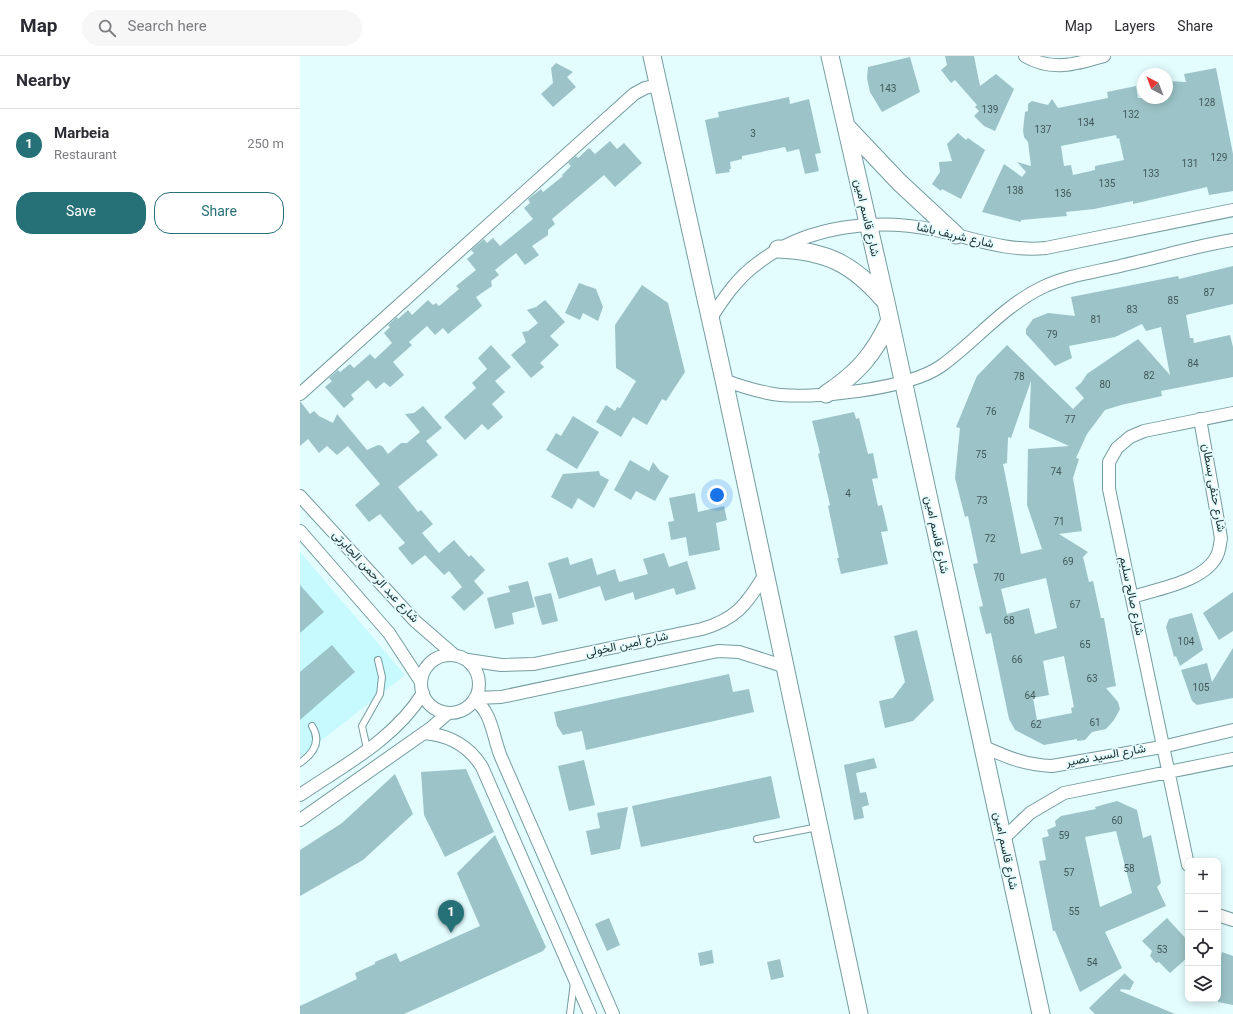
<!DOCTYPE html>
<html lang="en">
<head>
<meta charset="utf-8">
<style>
	:root { --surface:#fff; --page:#f7f7f7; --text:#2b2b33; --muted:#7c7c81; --line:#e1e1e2; --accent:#267077 }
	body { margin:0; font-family:Georgia,Vazirmatn,serif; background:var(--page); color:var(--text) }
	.controls { position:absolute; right:12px; bottom:12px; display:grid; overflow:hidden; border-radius:8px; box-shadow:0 2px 10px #0003 }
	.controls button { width:36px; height:36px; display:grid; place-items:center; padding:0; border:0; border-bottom:1px solid var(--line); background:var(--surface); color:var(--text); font:20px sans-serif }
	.compass { position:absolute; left:837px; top:12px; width:36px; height:36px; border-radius:50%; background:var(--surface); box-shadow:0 2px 10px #0003; rotate:318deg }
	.you { position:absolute; left:417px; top:439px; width:14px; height:14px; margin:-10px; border:3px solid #fff; border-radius:50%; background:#1a73e8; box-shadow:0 0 0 6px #1a73e833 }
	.badge { display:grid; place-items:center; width:26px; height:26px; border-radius:50%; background:var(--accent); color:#fff; font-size:13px; font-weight:700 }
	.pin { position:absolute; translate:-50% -33px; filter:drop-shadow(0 1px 2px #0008) }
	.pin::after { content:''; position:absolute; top:21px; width:14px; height:12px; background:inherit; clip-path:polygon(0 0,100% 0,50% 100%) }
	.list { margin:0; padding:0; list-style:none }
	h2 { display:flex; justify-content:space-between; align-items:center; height:52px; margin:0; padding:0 16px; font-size:17px }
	h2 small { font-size:13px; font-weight:400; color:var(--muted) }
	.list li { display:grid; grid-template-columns:26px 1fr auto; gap:12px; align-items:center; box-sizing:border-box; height:72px; padding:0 16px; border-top:1px solid var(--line) }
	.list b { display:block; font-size:15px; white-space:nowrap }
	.list p { margin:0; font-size:13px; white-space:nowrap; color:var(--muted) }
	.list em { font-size:13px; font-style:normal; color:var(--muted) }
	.actions { display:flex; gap:8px; padding:12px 16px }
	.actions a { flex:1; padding:9px 0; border:1px solid var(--accent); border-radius:16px; text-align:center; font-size:14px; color:var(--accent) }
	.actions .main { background:var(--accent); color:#fff }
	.icon { flex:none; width:22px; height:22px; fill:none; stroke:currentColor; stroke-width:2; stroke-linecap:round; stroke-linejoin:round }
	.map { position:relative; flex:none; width:933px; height:958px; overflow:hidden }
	header { display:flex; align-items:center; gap:24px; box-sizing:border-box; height:56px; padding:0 20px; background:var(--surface); border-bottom:1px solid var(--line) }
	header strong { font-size:19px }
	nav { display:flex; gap:22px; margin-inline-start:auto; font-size:14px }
	.search { width:280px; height:36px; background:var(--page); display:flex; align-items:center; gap:10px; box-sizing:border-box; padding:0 14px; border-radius:22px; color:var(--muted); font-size:15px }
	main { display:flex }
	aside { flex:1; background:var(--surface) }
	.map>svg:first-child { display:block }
	.built { fill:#c6faff }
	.building { fill:#9cc4c8; fill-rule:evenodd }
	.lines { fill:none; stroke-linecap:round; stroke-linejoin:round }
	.lane-casing { stroke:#759ca0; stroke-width:8 }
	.street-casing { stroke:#759ca0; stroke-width:14 }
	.secondary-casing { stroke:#759ca0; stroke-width:19 }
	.lane { stroke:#fff; stroke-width:6 }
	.street { stroke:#fff; stroke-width:12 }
	.secondary { stroke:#fff; stroke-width:17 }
	.labels { text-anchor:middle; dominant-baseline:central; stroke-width:3.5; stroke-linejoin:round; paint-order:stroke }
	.number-label { font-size:10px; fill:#41585a }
	.street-label { font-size:12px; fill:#233435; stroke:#e3fcfe }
</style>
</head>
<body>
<header>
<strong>Map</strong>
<div class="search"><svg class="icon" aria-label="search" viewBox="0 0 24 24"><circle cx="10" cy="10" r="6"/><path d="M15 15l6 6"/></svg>Search here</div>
<nav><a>Map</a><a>Layers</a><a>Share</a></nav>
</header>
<main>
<aside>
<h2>Nearby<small></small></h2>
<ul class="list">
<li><span class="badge">1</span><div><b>Marbeia</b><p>Restaurant</p></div><em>250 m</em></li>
</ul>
<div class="actions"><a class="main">Save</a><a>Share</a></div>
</aside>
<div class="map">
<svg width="933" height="958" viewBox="0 0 933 958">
	<rect width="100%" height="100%" fill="#e3fcfe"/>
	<path class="built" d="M0,496l105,123 -105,82z"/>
	<path class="building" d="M645,0h29l6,30 16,-12 18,15 -19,42 -11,-5 -10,-10 5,-5 -4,-4 2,-2 -22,-25 -4,3 -10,-13 6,-5z
		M610,1l10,35 -38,20 -12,-20 -3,-14 1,-11z
		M256,7l17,9 -6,5 9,10 -23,20 -12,-13 12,-11 -2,-15z
		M916,12l17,86v37l-24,4 -2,-8 -74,17v-3l-39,8 -28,3 1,4 -46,4v2l-39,-10 22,-48 18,13 4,-5 -9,-10 14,4 -3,-24 -4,-5 -1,-7 2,-18 3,-1v-7l4,-3 16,4 4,-6 6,9 50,-10 -1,-6 29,-6 2,12h29v-17l19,1 -2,-8zM816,79l1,4 2,-1 5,22 -29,6v4l-22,5 -2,-10 -7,1 -3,-20z
		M489,41l1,7 19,-5 12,54 -6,1 4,17 -14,3 -6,-25 -12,3 -2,-5 -43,9v3l-12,3 1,7h-2l1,3 -14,2 -11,-54 14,-3 -1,-5z
		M658,77l8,7 2,-2 17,12 -24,49 -19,-10 -1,2 -9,-7 8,-12 -1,-10 13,-1 -5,-17z
		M310,85l7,8 7,-6 18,20 -27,24 -11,-12 -52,44 3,5 -7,6v5l-16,11 7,9 -14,10 -9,-12 -21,17 4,5 -8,6 1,5 -16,11 6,9 -34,28 -5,-6 -8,7 -8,-9 -18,16 3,3 -19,17 11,13 -14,12 -6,-5 -8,7 -8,-9 -17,15 3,4 -10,9 -19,-21 7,-6 -3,-3 9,-8 2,2 10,-8 4,4 16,-14 5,5 17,-16 -8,-10 6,-6 -2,-2 9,-8 1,2 10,-9 4,5 16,-15 5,5 3,-2 3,3 20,-17 -3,-3 20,-16 -9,-11 7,-6 -3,-3 13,-11 3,4 6,-5 7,8 33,-27 -9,-11 6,-5 -2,-4 13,-10 2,3 20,-16 -1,-1 9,-9 -3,-3 8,-7 2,2 11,-10 6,6z
		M933,210v38l-47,11 4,23h3l1,5 36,-8 3,12v30l-72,14 1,5 -41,9 -16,5 -18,24 -11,24 3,1 -6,19 9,53 -23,3 29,18 -5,5 6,25 4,-1 8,37h3l12,68 -10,2 12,14 2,7 -6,11 -8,9 -14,3 -7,8 -8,1v-2l-33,6 -29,-15 -6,-11 -18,-86 -5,1 -7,-27 4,-1 -10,-42 5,-1 -10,-47 -3,1 -10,-39 5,-50 -4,-1 21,-51 30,-31 66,64 11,-11 -9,-10 6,-5 6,-9 51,-35 32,36 -9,-48 -15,4 -4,-7 -27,13 -46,9 3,12 -17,8 -29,-32v-5l7,-10 15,-6 27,3 -4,-19 107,-21 1,3zM731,325l-2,47 40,18 -41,3 -1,56 15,44 -21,5 -18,-90 4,-1 1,-26 3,1zM746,522l11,50 -22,6 -6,-26 -22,6 -6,-25zM764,600l10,51 -3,1 1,5 -35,7 -4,-22 16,-3 -6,-34z
		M279,227l17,6 7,18 -5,14 -15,-8 -3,7 -15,-7z
		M342,229l26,18 17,69 -19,29 -4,-2 -15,26 -14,-8 -12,20 -25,-15 10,-17 9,6 2,-4 3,1 16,-27 -20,-13 -1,-43z
		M245,244l20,22 -15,14 9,9 -19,18 4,4 -13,11 -20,-23 15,-13 -4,-10 6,-1 10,-8 -11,-13 9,-3z
		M191,289l20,22 -16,14 10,11 -13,12 11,13 -15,13 -6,-6 -17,16 -21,-23 32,-29 -4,-5 15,-14 -9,-11z
		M0,345l10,13 4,-3 5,5 14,7 4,-9 30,36 11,-5 4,1 6,8 13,-11h6l13,-11 -15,-18 9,-1 9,-7 19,22 -16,13 12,14 -40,32 20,25 3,-2 12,14 -11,9 17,20 15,-13 15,17 2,-2 14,15 -11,11 10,12 -20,18 -13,-14 11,-10 -13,-16 -5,4 -19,-20 -13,10 -14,-17 7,-5 -25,-29 -11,8 -14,-17 25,-21 -32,-38 -11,9 -10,-9 -8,7 -11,-14 -8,7z
		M554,356l2,7 3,-1 9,36 5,-1 5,25 -6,1 6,27 4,-1 6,26 -7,1 7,32 -47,10 -4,-16h2l-11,-52 2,-1 -12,-51 2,-1 -8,-32z
		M273,360l26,16 -22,37 -31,-19 10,-17 5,3z
		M330,404l19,11 4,-9 7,9 9,5 -14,25 -19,-10 -5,9 -17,-10z
		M299,415l1,4 9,5 -15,28 -16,-10 -6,11 -21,-12 12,-23z
		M395,437l3,19 26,-6 3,14 -11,3 4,27 -31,6 -3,-19 -15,3 -3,-18 6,-1 -5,-23z
		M364,497l5,14 18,-6 9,28 -20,6 -2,-7 -39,12 -2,-8 -28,9 -5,-15 -41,13 -11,-36 20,-6 2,8 22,-7 5,17 18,-6 4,13 29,-8 -5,-15z
		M228,525l7,26 -23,6 2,11 -19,5 -8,-31 23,-6 -2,-6z
		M0,529l24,27 -24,21z
		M933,536v39l-14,9 -16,-27z
		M251,537l7,28 -16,4 -8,-28z
		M892,557l11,37 -23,16 -4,-10 -2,1 -8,-30 3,-8z
		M617,574l17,70 -21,21 -28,7 -6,-27 14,-3 12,-16 -11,-46z
		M32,589l23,27 -55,48v-48z
		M933,592v50l-36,7 -5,-4 -11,-31 26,-7 5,19z
		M429,618l4,18 16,-3 5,23 -168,38 -4,-19 -19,4 -6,-9 -3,-14z
		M574,702l3,10 -21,5 4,20 6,-1 3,13 -7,2 2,11 -10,2 -10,-55z
		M284,704l11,45 -26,6 -11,-45z
		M166,713l28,63 -49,25 -21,-42 -3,-43z
		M95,718l18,40 -50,46 -63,36v-46l42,-27z
		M471,720l9,42 -139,29 -9,-41z
		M817,745l20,9 6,28 8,-3 10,48 -4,4 9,19 -61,26 17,36 -42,24 -25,-61h-2l-14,-70 7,-1 -4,-22 7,-2 -2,-6 9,-4 -1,-5 6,-5 35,-7 -1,-2zM816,775l16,62 -32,14 -15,-70z
		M328,751l-8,42 -29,6 -5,-24 14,-3 -3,-15z
		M195,779l51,112 -3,4 -139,63h-104v-8l57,-27 -2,-6 20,-9v-2l21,-9 4,9 80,-36 -23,-53z
		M309,862l11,27 -13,6 -12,-27z
		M867,862l21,23v16l-18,16 -11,-11 -3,1 -6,-7 2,-5 -10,-10z
		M412,894l2,13 -14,3 -2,-13z
		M922,896l11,4v49l-15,-3v-34z
		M480,903l4,18 -13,3 -4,-18z
		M825,917v1l9,8 -4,8 -9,-1 -1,2 55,23h-80l-6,-6z"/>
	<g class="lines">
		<g class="lane-casing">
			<path id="lane" d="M67,693l-5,-23 18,-32 2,-17 -4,-17
				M0,707c13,-9 22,-21 12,-37
				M457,783l61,-12
				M270,958l4,-32"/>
		</g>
		<g class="street-casing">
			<path id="street" d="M725,0c27,16 52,8 79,0
				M409,265c14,-22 28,-43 49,-58 49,-38 118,-45 177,-33 39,8 70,22 111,18l187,-38
				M424,324c16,6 32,11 49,14 38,6 136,-5 168,-28 35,-25 62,-60 102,-79 25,-12 54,-15 81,-22 36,-8 72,-19 109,-25
				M0,338l334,-300 11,-6 13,-3
				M0,440l115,125 38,33
				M0,475l89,102 32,49
				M832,541c25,-8 76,-16 86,-44 2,-5 2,-10 3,-15l-21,-119
				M121 628a29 29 0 1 1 58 0a29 29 0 1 1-58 0Z
				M168,604l33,5 33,-1 168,-35c34,-10 44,-24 62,-53
				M175,642l26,-1 217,-46 21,1 44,14
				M174,644c18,11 19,38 27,57l112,257
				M124,677c25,2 45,13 58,34l108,247
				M682,690c25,11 42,19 70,20l110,-19 71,-17
				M0,739c44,-30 95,-56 123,-102
				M0,764l131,-92 17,-15
				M702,784l28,-27 34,-20 169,-34
				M888,809l-79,-376v-27l8,-14 13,-11 14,-6 89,-18
				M918,859l15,5"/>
		</g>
		<g class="secondary-casing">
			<path id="secondary" d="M352,0l72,324 135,634
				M530,0l56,246 155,712
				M547,71l52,55 57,53
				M478,193c48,2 74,14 106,51
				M526,338c32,-21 48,-40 64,-74"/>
		</g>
		<use href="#lane" class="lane"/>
		<use href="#street" class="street"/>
		<use href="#secondary" class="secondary"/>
	</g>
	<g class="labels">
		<g class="number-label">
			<text x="588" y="33">143</text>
			<text x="907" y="47">128</text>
			<text x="690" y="54">139</text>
			<text x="831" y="59">132</text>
			<text x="786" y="67">134</text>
			<text x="743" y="74">137</text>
			<text x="453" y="78">3</text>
			<text x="919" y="102">129</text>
			<text x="890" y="108">131</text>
			<text x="851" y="118">133</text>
			<text x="807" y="128">135</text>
			<text x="715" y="135">138</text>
			<text x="763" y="138">136</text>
			<text x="909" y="237">87</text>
			<text x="873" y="245">85</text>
			<text x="832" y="254">83</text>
			<text x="796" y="264">81</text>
			<text x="752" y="279">79</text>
			<text x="893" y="308">84</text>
			<text x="849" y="320">82</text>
			<text x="719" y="321">78</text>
			<text x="805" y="329">80</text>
			<text x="691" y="356">76</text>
			<text x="770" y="364">77</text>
			<text x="681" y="399">75</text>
			<text x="756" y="416">74</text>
			<text x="548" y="438">4</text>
			<text x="682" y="445">73</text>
			<text x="759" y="466">71</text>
			<text x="690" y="483">72</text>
			<text x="768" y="506">69</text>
			<text x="699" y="522">70</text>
			<text x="775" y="549">67</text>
			<text x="709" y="565">68</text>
			<text x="886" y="586">104</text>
			<text x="785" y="589">65</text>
			<text x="717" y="604">66</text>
			<text x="792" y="623">63</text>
			<text x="901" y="632">105</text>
			<text x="730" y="640">64</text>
			<text x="795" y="667">61</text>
			<text x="736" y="669">62</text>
			<text x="817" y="765">60</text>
			<text x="764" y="780">59</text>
			<text x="829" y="813">58</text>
			<text x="769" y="817">57</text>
			<text x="774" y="856">55</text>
			<text x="862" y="894">53</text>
			<text x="792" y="907">54</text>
		</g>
		<g class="street-label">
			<text transform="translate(566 162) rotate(77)">شارع قاسم امين</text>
			<text transform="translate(655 180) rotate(13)">شارع شريف باشا</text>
			<text transform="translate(913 432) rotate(80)">شارع حنفى بسطان</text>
			<text transform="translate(636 479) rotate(78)">شارع قاسم امين</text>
			<text transform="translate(75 521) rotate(47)">شارع عبد الرحمن الجابرتى</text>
			<text transform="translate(831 540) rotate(78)">شارع صالح سليم</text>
			<text transform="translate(327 589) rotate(-12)">شارع أمين الخولى</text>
			<text transform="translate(806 700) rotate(-10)">شارع السيد نصير</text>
			<text transform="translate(705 795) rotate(78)">شارع قاسم امين</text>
		</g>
	</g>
</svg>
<div class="controls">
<button>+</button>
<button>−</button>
<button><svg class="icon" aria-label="locate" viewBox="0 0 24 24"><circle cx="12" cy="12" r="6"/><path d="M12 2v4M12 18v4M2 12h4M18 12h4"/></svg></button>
<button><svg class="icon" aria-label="layers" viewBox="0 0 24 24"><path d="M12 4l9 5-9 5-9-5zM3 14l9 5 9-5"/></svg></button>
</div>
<svg class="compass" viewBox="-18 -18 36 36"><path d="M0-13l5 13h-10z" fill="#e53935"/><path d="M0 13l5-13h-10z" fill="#7c7c81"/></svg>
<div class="you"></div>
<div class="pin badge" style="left:151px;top:877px">1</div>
</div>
</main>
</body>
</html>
